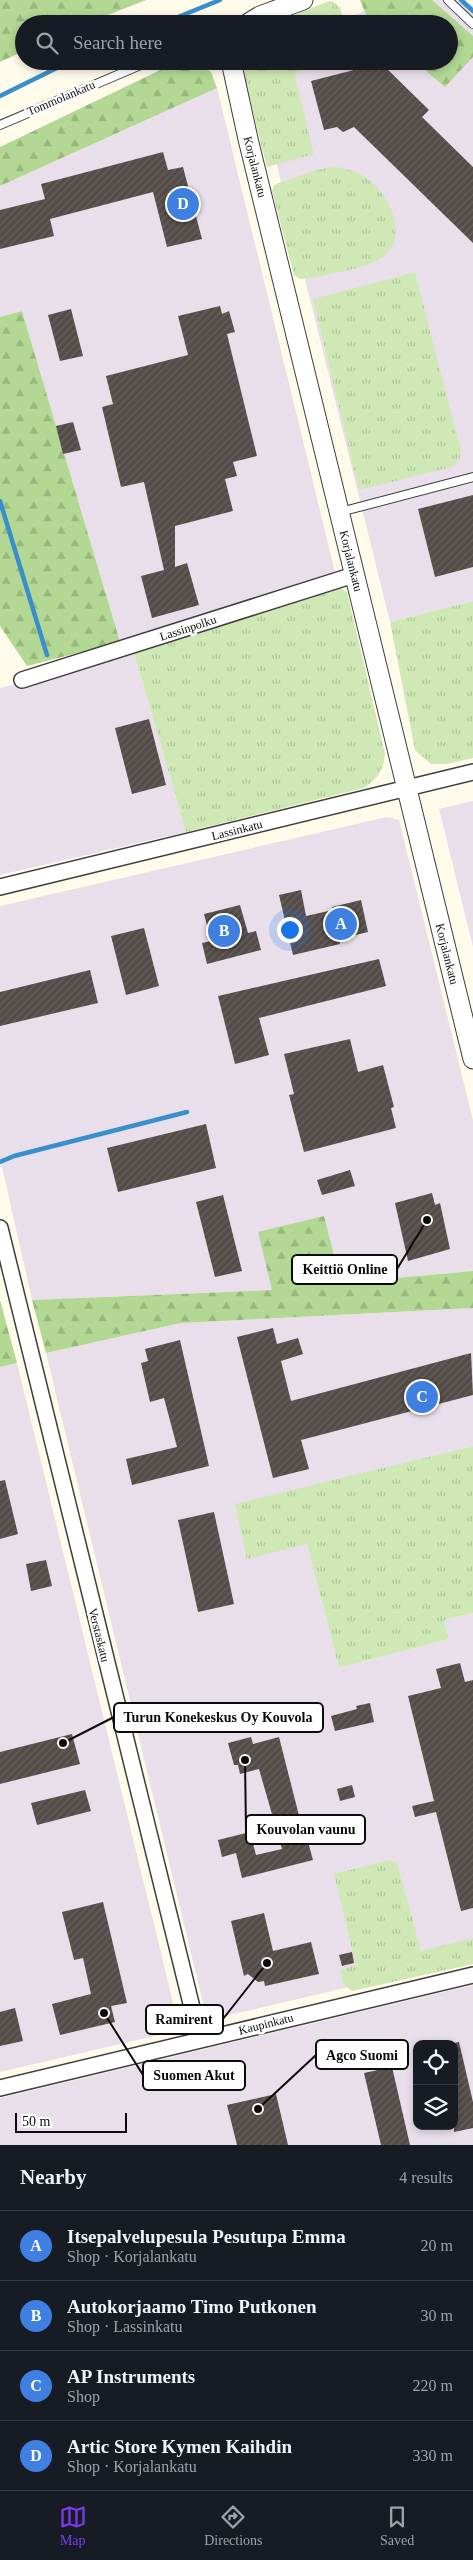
<!DOCTYPE html>
<html lang="en">
<head>
<meta charset="utf-8">
<style>
	:root { --surface:#171b24; --page:#20242c; --text:#f1f3f6; --muted:#9ea1a6; --line:#363941; --accent:#7c3aed }
	body { margin:0; font-family:"Times New Roman",serif; background:var(--page); color:var(--text) }
	.controls { position:absolute; right:15px; bottom:15px; display:grid; overflow:hidden; border-radius:10px; box-shadow:0 2px 8px #0003 }
	.controls button { width:45px; height:45px; display:grid; place-items:center; padding:0; border:0; border-bottom:1px solid var(--line); background:var(--surface); color:var(--text); font:25px sans-serif }
	.scale { position:absolute; left:15px; bottom:12px; width:112px; box-sizing:border-box; padding-left:5px; border:2px solid #0b0b0b; border-top:0; font-size:14px; line-height:18px; white-space:nowrap; color:#0b0b0b; -webkit-text-stroke:4px #fff; paint-order:stroke }
	.you { position:absolute; left:289px; top:929px; width:18px; height:18px; margin:-12px; border:4px solid #fff; border-radius:50%; background:#1a73e8; box-shadow:0 0 0 8px #1a73e833 }
	.badge { display:grid; place-items:center; width:32px; height:32px; border-radius:50%; background:var(--accent); color:#fff; font-size:16px; font-weight:700 }
	.pin { position:absolute; translate:-50% -50%; border:2px solid #fff; box-shadow:0 1px 5px #0006 }
	.list { margin:0; padding:0; list-style:none }
	h2 { display:flex; justify-content:space-between; align-items:center; height:65px; margin:0; padding:0 20px; font-size:21px }
	h2 small { font-size:16px; font-weight:400; color:var(--muted) }
	.list li { display:grid; grid-template-columns:32px 1fr auto; gap:15px; align-items:center; box-sizing:border-box; height:70px; padding:0 20px; border-top:1px solid var(--line) }
	.list b { display:block; font-size:19px; white-space:nowrap }
	.list p { margin:0; font-size:16px; white-space:nowrap; color:var(--muted) }
	.list em { font-size:16px; font-style:normal; color:var(--muted) }
	.icon { flex:none; width:28px; height:28px; fill:none; stroke:currentColor; stroke-width:2; stroke-linecap:round; stroke-linejoin:round }
	.map { position:relative; flex:none; width:473px; height:2145px; overflow:hidden }
	.search { position:absolute; background:var(--surface); box-shadow:0 2px 8px #0003; left:15px; right:15px; top:15px; height:55px; display:flex; align-items:center; gap:12px; box-sizing:border-box; padding:0 18px; border-radius:28px; color:var(--muted); font-size:19px }
	.sheet { height:345px; background:var(--surface) }
	nav { display:flex; justify-content:space-around; align-items:center; box-sizing:border-box; height:70px; border-top:1px solid var(--line); background:var(--surface); font-size:14px; color:var(--muted) }
	nav a { display:grid; justify-items:center; gap:2px }
	nav .on { color:var(--accent) }
	.map>svg:first-child { display:block }
	.industrial { fill:#e9dfea; fill-rule:evenodd }
	.grass { fill:url(#grass-tufts) }
	.forest { fill:url(#forest-firs) }
	.lines { fill:none; stroke-linecap:round; stroke-linejoin:round }
	.stream { stroke:#388fcb; stroke-width:4.5 }
	.building { fill:url(#building-hatch) }
	.service-casing { stroke:#3e3e3e; stroke-width:10 }
	.minor-casing { stroke:#3e3e3e; stroke-width:18 }
	.tertiary-casing { stroke:#3e3e3e; stroke-width:21 }
	.service { stroke:#fff; stroke-width:8 }
	.minor { stroke:#fff; stroke-width:15 }
	.tertiary { stroke:#fff; stroke-width:19 }
	.labels { text-anchor:middle; dominant-baseline:central; stroke-width:5; stroke-linejoin:round; paint-order:stroke }
	.street-label { font-size:12px; fill:#0b0b0b; stroke:#fff }
	.leader { fill:none; stroke:#0b0b0b; stroke-width:2 }
	.callout-dot { fill:#0b0b0b; stroke:#fff; stroke-width:2 }
	.callout { fill:#fff; stroke:#0b0b0b; stroke-width:2 }
	.callout-label { font-size:14px; text-anchor:middle; font-weight:bold; fill:#0b0b0b }
</style>
</head>
<body>
<div class="map">
<svg width="473" height="2145" viewBox="0 0 473 2145">
	<defs>
		<pattern id="grass-tufts" width="24" height="20" patternUnits="userSpaceOnUse" patternTransform="scale(1.25)"><rect width="24" height="20" fill="#cfe8b5"/><path d="M3 7l-1-3M5 7V3M7 7l1-3M15 17l-1-3M17 17v-4M19 17l1-3" fill="none" stroke="#b0c69a"/></pattern>
		<pattern id="forest-firs" width="22" height="20" patternUnits="userSpaceOnUse" patternTransform="scale(1.25)"><rect width="22" height="20" fill="#b2d894"/><path d="M5 1l3.5 6h-7zM16 11l3.5 6h-7z" fill="#98b87e"/></pattern>
		<pattern id="building-hatch" width="6" height="6" patternUnits="userSpaceOnUse" patternTransform="scale(1.25)"><rect width="6" height="6" fill="#544c48"/><path d="M-1 1l2-2M0 6l6-6M5 7l2-2" fill="none" stroke="#68615e"/></pattern>
	</defs>
	<rect width="100%" height="100%" fill="#fffbea"/>
	<path class="industrial" d="M396,0h70l7,6v595l-83,21 -137,-553 3,-8h193v-37h-119z
		M217,88l118,484 -215,70 -98,-331 -22,6v-131z
		M134,653l52,179 -186,43v-187z
		M473,801v146l-34,-138z
		M387,817l12,3 74,300v151l-132,12 -17,-66 -51,73 -241,10 -32,-142v-252z
		M473,1308v138l-238,59 72,39 32,124 110,-29 -5,-19 29,-7v345l-256,60 -13,-11 -158,-654 135,-30z
		M17,1363l161,660 -6,9 -172,40v-705z
		M473,1985v160h-473v-47zM417,2044h37v82h-37z"/>
	<path class="grass" d="M329,1l5,1 6,6 5,16h-73z
		M244,61h85v3l-31,8 -3,4 19,78 -47,13 -23,-89z
		M336,167c10,2 18,4 26,8 25,15 49,58 22,81 -15,13 -53,17 -73,22l-11,1 -6,-4 -22,-84 2,-6c20,-7 41,-17 62,-18z
		M415,272l46,179 -2,9 -7,7 -93,23 -46,-191z
		M337,586l10,6 38,162c-2,17 -7,24 -21,34l-178,44 -52,-179z
		M473,601v157l-26,6h-16l-16,-14 -25,-128z
		M473,1446v167l-29,7 5,19 -110,29 -32,-124 -60,15 -12,-55z
		M390,1860l7,3 24,88 52,-13v26l-121,27 -8,-6 -4,-15 16,-5 -22,-91z"/>
	<path class="forest" d="M0,0h146l-61,24h-61v27l-24,11z
		M360,0h72l41,36v21l-28,30 -31,-26h35v-37h-79z
		M179,61h12l20,11 6,16 -217,98v-39z
		M22,311l98,331 -93,24 -27,-40v-309z
		M324,1216l17,67 132,-12v37l-292,15 -135,30 -14,-53 240,-10 -14,-58z
		M0,1300l17,63 -17,4z"/>
	<g class="lines">
		<path class="stream" d="M461,0l12,11
			M161,24l59,-24
			M0,96l71,-35
			M0,501l47,154
			M0,1162l14,-6 173,-44"/>
	</g>
	<path class="building" d="M381,63l48,47 -7,7 51,50v76l-119,-116 -11,5 -6,-5 -13,3 -13,-49z
		M163,152l5,18 15,-3 19,72 -35,8 -14,-55 -103,27 4,17 -54,13v-39l45,-11 -4,-15z
		M220,306l2,8 7,-3 6,21 -8,2 30,122 -24,6 4,14 -12,3 8,32 -58,15v41l12,-4 12,42 -47,13 -11,-42 23,-6 -20,-88 -23,5 -19,-80 11,-3 -7,-28 82,-21 -10,-39z
		M71,309l12,47 -23,5 -12,-46z
		M73,422l8,28 -18,4 -7,-28z
		M473,495v72l-38,10 -17,-68z
		M149,719l17,66 -34,9 -17,-66z
		M301,890l5,26 27,-6 -1,-3 29,-7 7,32 -29,7 1,5 -47,11 -14,-60z
		M240,905l8,28 8,-2 5,19 -54,14 -5,-21 9,-2 -7,-27z
		M144,928l15,58 -33,9 -15,-59z
		M379,959l7,27 -127,32 10,37 -34,9 -17,-68z
		M90,970l8,33 -98,23v-34z
		M350,1039l8,33 25,-7 11,42 -3,1 5,20 -92,24 -15,-57 5,-1 -10,-40z
		M206,1124l10,44 -98,24 -11,-44z
		M350,1170l5,16 -33,9 -5,-15z
		M432,1193l3,12 5,-2 10,46 -42,12 -13,-58z
		M223,1195l19,76 -27,6 -19,-75z
		M273,1328l4,16 21,-6 5,16 -22,7 10,40 180,-48 2,42 -172,45 8,29 -36,9 -36,-141z
		M180,1340l29,126 -77,19 -6,-26 51,-12 -13,-49 -14,4 -9,-39 7,-2 -3,-12z
		M5,1480l13,54 -18,5v-58z
		M214,1512l20,92 -36,8 -20,-92z
		M46,1560l6,26 -21,5 -5,-27z
		M460,1663l5,19 8,-2v228l-12,3 -25,-99 -21,5 -3,-11 22,-5 -26,-105 33,-8 -5,-19z
		M370,1703l4,19 -39,9 -4,-15 26,-7 -1,-3z
		M72,1734l8,30 -80,20v-32z
		M251,1737l2,7 26,-7 27,106 2,-1 5,18 -71,18 -6,-25 -14,4 -4,-17 32,-8 6,23 26,-6 -23,-80 -19,5 -2,-9h-4l-6,-22z
		M352,1785l3,12 -15,4 -3,-12z
		M85,1790l6,21 -54,14 -6,-22z
		M103,1902l24,101 -16,3 4,16 -55,13 -8,-31 39,-10 -8,-36 -9,2 -12,-48z
		M264,1913l9,38 38,-9 8,32 -54,12 -1,-5 -6,1 -10,-8 -4,2 -13,-55z
		M352,1952l2,11 -12,3 -3,-11z
		M15,2008l8,33 -23,5v-34z
		M459,2042l14,60v26l-19,4v-89z
		M392,2067l18,78h-29l-17,-72z
		M276,2094l12,51h-51l-10,-40z"/>
	<g class="lines">
		<g class="service-casing">
			<path id="service" d="M448,0l25,24
				M0,125l150,-64
				M340,512l133,-35"/>
		</g>
		<g class="minor-casing">
			<path id="minor" d="M22,680l332,-105
				M0,887l473,-115
				M0,1228l200,812
				M0,2088l473,-113"/>
		</g>
		<g class="tertiary-casing">
			<path id="tertiary" d="M247,24l13,-8 43,-16
				M231,61l17,78 225,920"/>
		</g>
		<use href="#service" class="service"/>
		<use href="#minor" class="minor"/>
		<use href="#tertiary" class="tertiary"/>
	</g>
	<g class="labels">
		<g class="street-label">
			<text transform="translate(61 98) rotate(-23)">Tommolankatu</text>
			<text transform="translate(255 167) rotate(76)">Korjalankatu</text>
			<text transform="translate(351 561) rotate(76)">Korjalankatu</text>
			<text transform="translate(188 628) rotate(-18)">Lassinpolku</text>
			<text transform="translate(237 830) rotate(-14)">Lassinkatu</text>
			<text transform="translate(447 954) rotate(76)">Korjalankatu</text>
			<text transform="translate(99 1635) rotate(76)">Verstaskatu</text>
			<text transform="translate(266 2024) rotate(-14)">Kaupinkatu</text>
		</g>
	</g>
	<path class="leader" d="M427 1220L397 1269M63 1743L114 1717M245 1760L246 1829M267 1963L223 2019M258 2109L316 2055M104 2013L143 2075"/>
	<g class="callout-dot">
		<circle cx="427" cy="1220" r="5"/>
		<circle cx="63" cy="1743" r="5"/>
		<circle cx="245" cy="1760" r="5"/>
		<circle cx="267" cy="1963" r="5"/>
		<circle cx="258" cy="2109" r="5"/>
		<circle cx="104" cy="2013" r="5"/>
	</g>
	<g class="callout">
		<rect x="292" y="1255" width="105" height="29" rx="5"/>
		<rect x="114" y="1703" width="209" height="29" rx="5"/>
		<rect x="246" y="1815" width="119" height="29" rx="5"/>
		<rect x="146" y="2005" width="77" height="29" rx="5"/>
		<rect x="316" y="2040" width="92" height="29" rx="5"/>
		<rect x="143" y="2061" width="102" height="29" rx="5"/>
	</g>
	<g class="callout-label">
		<text x="345" y="1274">Keittiö Online</text>
		<text x="218" y="1722">Turun Konekeskus Oy Kouvola</text>
		<text x="306" y="1834">Kouvolan vaunu</text>
		<text x="184" y="2024">Ramirent</text>
		<text x="362" y="2060">Agco Suomi</text>
		<text x="194" y="2080">Suomen Akut</text>
	</g>
</svg>
<div class="controls">
<button><svg class="icon" aria-label="locate" viewBox="0 0 24 24"><circle cx="12" cy="12" r="6"/><path d="M12 2v4M12 18v4M2 12h4M18 12h4"/></svg></button>
<button><svg class="icon" aria-label="layers" viewBox="0 0 24 24"><path d="M12 4l9 5-9 5-9-5zM3 14l9 5 9-5"/></svg></button>
</div>
<div class="scale">50 m</div>
<div class="you"></div>
<div class="pin badge" style="left:341px;top:924px;background:#3f7fe0">A</div>
<div class="pin badge" style="left:224px;top:931px;background:#3f7fe0">B</div>
<div class="pin badge" style="left:422px;top:1397px;background:#3f7fe0">C</div>
<div class="pin badge" style="left:183px;top:204px;background:#3f7fe0">D</div>
<div class="search"><svg class="icon" aria-label="search" viewBox="0 0 24 24"><circle cx="10" cy="10" r="6"/><path d="M15 15l6 6"/></svg>Search here</div>
</div>
<section class="sheet">
<h2>Nearby<small>4 results</small></h2>
<ul class="list">
<li><span class="badge" style="background:#3f7fe0">A</span><div><b>Itsepalvelupesula Pesutupa Emma</b><p>Shop · Korjalankatu</p></div><em>20 m</em></li>
<li><span class="badge" style="background:#3f7fe0">B</span><div><b>Autokorjaamo Timo Putkonen</b><p>Shop · Lassinkatu</p></div><em>30 m</em></li>
<li><span class="badge" style="background:#3f7fe0">C</span><div><b>AP Instruments</b><p>Shop</p></div><em>220 m</em></li>
<li><span class="badge" style="background:#3f7fe0">D</span><div><b>Artic Store Kymen Kaihdin</b><p>Shop · Korjalankatu</p></div><em>330 m</em></li>
</ul>
</section>
<nav>
<a class="on"><svg class="icon" aria-label="map" viewBox="0 0 24 24"><path d="M3 6l6-2 6 2 6-2v14l-6 2-6-2-6 2zM9 4v14M15 6v14"/></svg>Map</a>
<a><svg class="icon" aria-label="directions" viewBox="0 0 24 24"><path d="M12 3l9 9-9 9-9-9zM9 14v-3h6M13 9l2 2-2 2"/></svg>Directions</a>
<a><svg class="icon" aria-label="saved" viewBox="0 0 24 24"><path d="M7 4h10v16l-5-4-5 4z"/></svg>Saved</a>
</nav>
</body>
</html>
